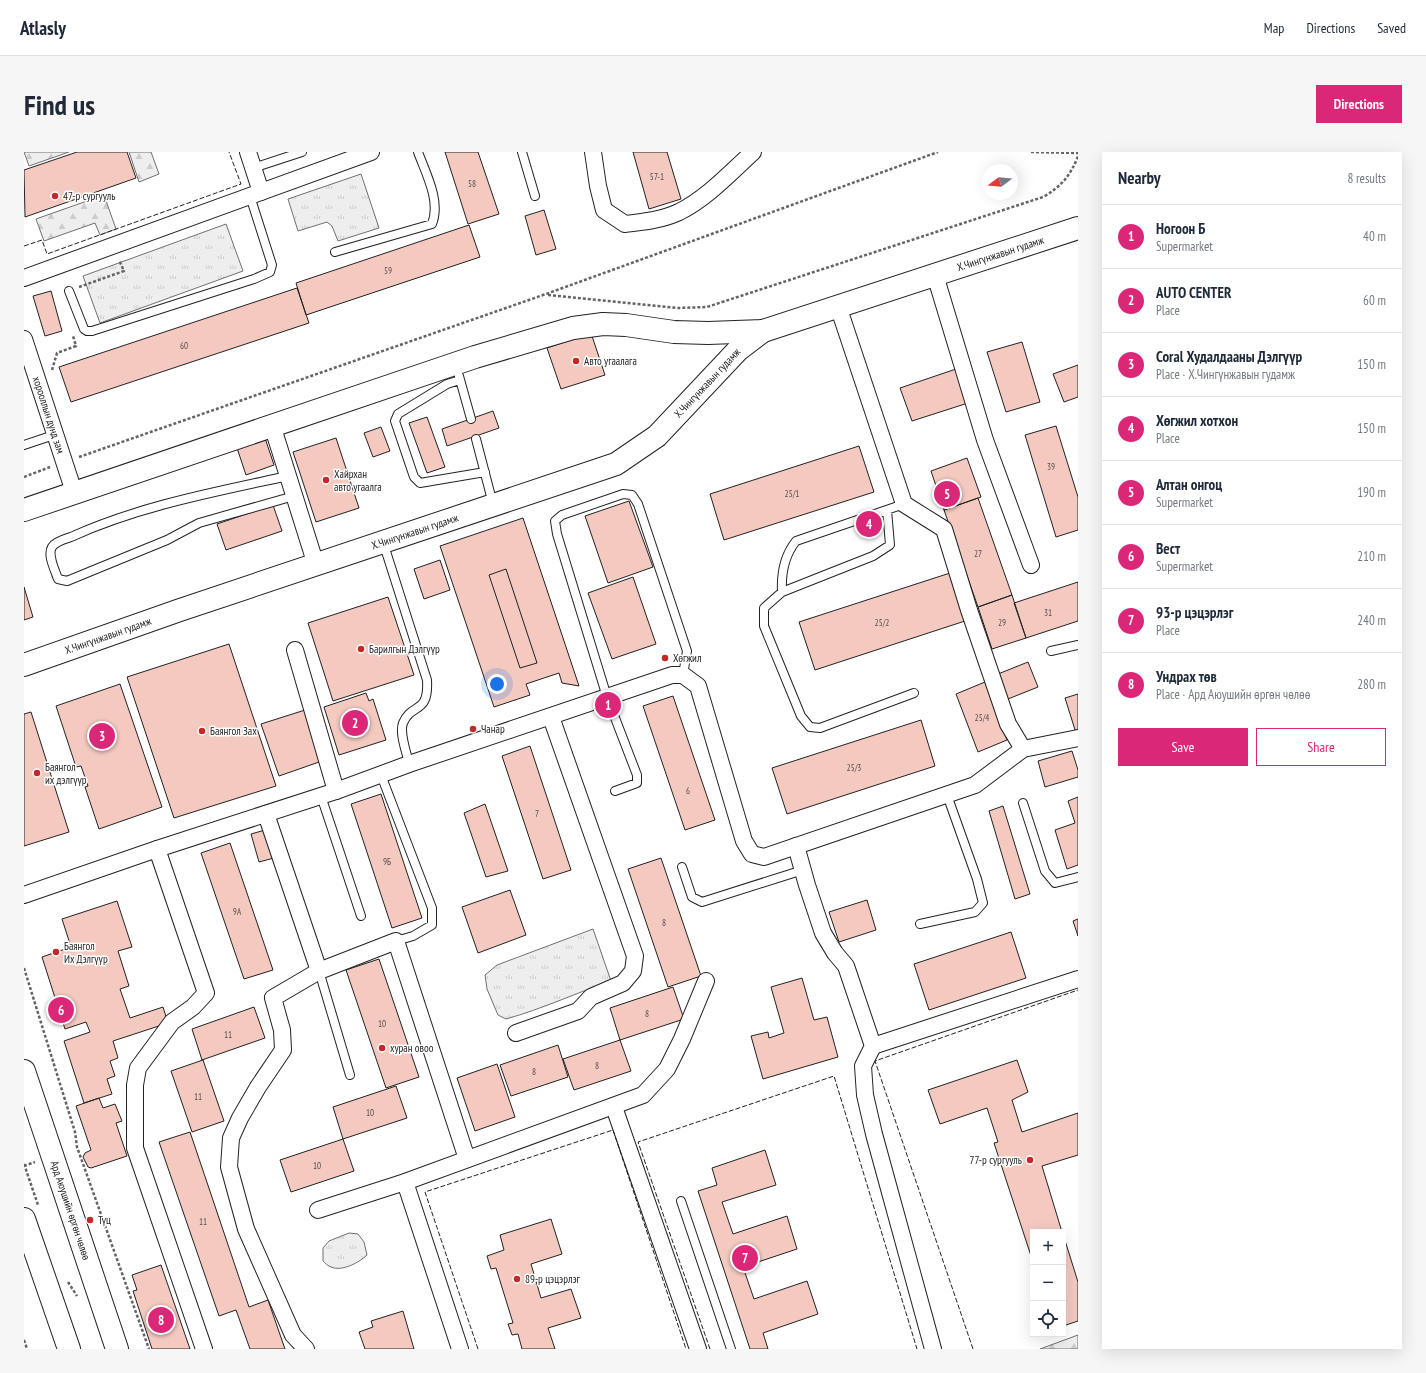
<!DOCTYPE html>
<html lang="en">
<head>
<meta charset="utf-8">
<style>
	:root { --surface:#fff; --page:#f6f6f7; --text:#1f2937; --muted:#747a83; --line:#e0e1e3; --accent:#db2777 }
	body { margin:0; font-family:"PT Sans Narrow",sans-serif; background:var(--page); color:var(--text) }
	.controls { position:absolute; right:12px; bottom:12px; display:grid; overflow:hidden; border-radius:0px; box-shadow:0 4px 16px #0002 }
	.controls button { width:36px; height:36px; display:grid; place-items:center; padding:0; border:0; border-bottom:1px solid var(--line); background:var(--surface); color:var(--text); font:20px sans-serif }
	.compass { position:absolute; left:958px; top:12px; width:36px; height:36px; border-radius:50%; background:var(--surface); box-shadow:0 4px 16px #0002; rotate:254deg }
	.you { position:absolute; left:473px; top:532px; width:14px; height:14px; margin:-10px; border:3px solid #fff; border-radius:50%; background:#1a73e8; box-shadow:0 0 0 6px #1a73e833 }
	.badge { display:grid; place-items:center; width:26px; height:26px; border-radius:50%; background:var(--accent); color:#fff; font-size:13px; font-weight:700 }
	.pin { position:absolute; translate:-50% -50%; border:2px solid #fff; box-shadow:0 1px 4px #0006 }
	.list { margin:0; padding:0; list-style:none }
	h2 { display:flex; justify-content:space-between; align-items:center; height:52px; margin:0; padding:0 16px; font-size:17px }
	h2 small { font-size:13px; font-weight:400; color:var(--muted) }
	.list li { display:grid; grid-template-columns:26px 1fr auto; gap:12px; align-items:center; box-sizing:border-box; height:64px; padding:0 16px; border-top:1px solid var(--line) }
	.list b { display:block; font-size:15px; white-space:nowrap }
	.list p { margin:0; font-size:13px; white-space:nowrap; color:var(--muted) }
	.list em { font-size:13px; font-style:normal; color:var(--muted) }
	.actions { display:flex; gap:8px; padding:12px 16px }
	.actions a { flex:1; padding:9px 0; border:1px solid var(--accent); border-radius:0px; text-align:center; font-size:14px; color:var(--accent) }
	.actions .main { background:var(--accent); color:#fff }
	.icon { flex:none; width:22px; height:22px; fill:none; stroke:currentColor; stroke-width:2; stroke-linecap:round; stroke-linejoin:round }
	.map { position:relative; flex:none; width:1054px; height:1197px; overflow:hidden; border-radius:0px }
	header { display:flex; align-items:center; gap:24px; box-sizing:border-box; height:56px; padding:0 20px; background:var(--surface); border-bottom:1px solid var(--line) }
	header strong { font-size:19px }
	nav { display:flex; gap:22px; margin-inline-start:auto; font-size:14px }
	.intro { display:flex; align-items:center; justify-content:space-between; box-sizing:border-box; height:96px; padding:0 24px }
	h1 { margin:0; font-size:28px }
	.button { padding:10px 18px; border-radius:0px; background:var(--accent); color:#fff; font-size:14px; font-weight:700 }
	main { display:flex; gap:24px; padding:0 24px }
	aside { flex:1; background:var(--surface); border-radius:0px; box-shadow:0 4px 16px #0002 }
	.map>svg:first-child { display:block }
	.forest { fill:url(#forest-firs); stroke:#6f6f6f }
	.park { fill:url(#park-tufts); stroke:#6f6f6f }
	.building { fill:#f3c9c0; stroke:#222 }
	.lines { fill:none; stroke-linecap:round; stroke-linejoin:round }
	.lane-casing { stroke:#222; stroke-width:10 }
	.street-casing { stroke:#222; stroke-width:18 }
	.secondary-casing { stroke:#222; stroke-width:24 }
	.primary-casing { stroke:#222; stroke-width:24 }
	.path { stroke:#646464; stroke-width:2.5; stroke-dasharray:3 2; stroke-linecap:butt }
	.lane { stroke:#fff; stroke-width:8 }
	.street { stroke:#fff; stroke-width:16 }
	.secondary { stroke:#fff; stroke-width:22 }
	.primary { stroke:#fff; stroke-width:22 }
	.fence { stroke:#222; stroke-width:1; stroke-dasharray:5 2; stroke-linecap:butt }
	.poi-dot { fill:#c62828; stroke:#fff; stroke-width:1.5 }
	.labels { text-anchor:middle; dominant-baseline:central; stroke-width:3; stroke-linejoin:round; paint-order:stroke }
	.number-label { font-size:9px; fill:#564c4a }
	.poi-label { font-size:11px; fill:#222; stroke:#fff; text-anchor:start }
	.street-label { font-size:11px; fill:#222; stroke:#fff }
</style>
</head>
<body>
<header>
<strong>Atlasly</strong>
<nav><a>Map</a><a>Directions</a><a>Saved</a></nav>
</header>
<div class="intro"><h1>Find us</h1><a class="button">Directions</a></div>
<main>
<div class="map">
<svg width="1054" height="1197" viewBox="0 0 1054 1197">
	<defs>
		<pattern id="forest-firs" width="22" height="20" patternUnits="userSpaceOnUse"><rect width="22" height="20" fill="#eee"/><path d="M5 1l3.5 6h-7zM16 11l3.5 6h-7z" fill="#ccc"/></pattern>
		<pattern id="park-tufts" width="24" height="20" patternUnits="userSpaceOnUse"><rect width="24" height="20" fill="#eee"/><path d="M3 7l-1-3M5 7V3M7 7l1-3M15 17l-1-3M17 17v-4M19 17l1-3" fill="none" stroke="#ccc"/></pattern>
	</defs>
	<rect width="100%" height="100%" fill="#fff"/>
	<path class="forest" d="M0,0h45l-40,14z
		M105,0h22l8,22 -20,8z
		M80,43l12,34 -16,6 -5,-12 -51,18 -8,-22z
		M1054,1183v14h-38z"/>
	<path class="park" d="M337,22l18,54 -41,13 -6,-15 -5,-4 -29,9 -10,-32z
		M202,72l17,47 -143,52 -17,-47z
		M569,777l18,52c-35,12 -69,28 -105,38l-8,-4 -11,-26 -2,-14 12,-10z
		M325,1081l9,1 6,8 3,13c-7,7 -25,17 -36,12 -3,-1 -6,-4 -8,-6v-13l6,-7z"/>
	<path class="building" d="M53,0h50l9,26 -111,39 -1,-47z
		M421,0h33l21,62 -31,10z
		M609,0h34l14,47 -32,10z
		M520,58l12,39 -20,6 -11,-39z
		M445,73l11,32 -174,58 -10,-32z
		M273,136l12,35 -238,79 -12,-35z
		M27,139l11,40 -17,5 -12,-40z
		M567,181l14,42 -44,14 -14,-41z
		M998,190l18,60 -34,10 -19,-60z
		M1054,213v32l-14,5 -11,-28z
		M932,217l12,34 -56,18 -12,-33z
		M469,259l6,17 -52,18 -5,-17z
		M403,265l18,50 -18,6 -18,-50z
		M1032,274l22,71v33l-22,7 -31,-102z
		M357,275l9,24 -17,6 -9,-24z
		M239,280l11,33 -28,10 -11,-33z
		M312,286l23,70 -43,14 -23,-70z
		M835,294l15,46 -150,48 -14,-46z
		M943,306l14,39 -37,13 -13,-39z
		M954,346l34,97 -34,12 -34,-97z
		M605,349l24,66 -45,16 -23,-67z
		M249,353l9,26 -56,19 -9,-26z
		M499,366l56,168 -17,-3 -3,-10 -33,11 4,11 -36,12 -54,-161z
		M416,408l10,30 -26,9 -10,-30z
		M482,417l31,94 -17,5 -31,-93z
		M926,421l15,48 -150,49 -16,-48z
		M609,425l23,67 -44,15 -24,-66z
		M1054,430v39l-52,17 -12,-35z
		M0,435l9,30 -9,3z
		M988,443l14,43 -34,11 -14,-42z
		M364,445l26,78 -81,26 -25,-78z
		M205,492l47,142 -102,32 -47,-141z
		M1004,510l10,25 -30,12 -10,-25z
		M961,530l22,58 -29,12 -22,-58z
		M96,532l42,123 -63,22 -14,-42 3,-1 -7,-20 -5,1 -20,-61z
		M342,541l3,8 4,-2 13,41 -47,15 -15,-48z
		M1054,542v38l-2,1 -11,-35z
		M649,544l42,124 -30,10 -42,-124z
		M281,558l17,51 -43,15 -18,-52z
		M7,560l38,120 -45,14v-132z
		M897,568l14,46 -148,48 -15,-46z
		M506,594l41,124 -28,9 -41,-123z
		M1048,599l6,19v7l-33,10 -7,-26z
		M357,642l41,124 -30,10 -41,-124z
		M1054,645v68l-11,4 -12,-39 20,-7 -7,-22z
		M461,652l23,67 -22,6 -22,-64z
		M979,654l27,88 -15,5 -26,-88z
		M241,678l9,28 -15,4 -8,-28z
		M206,691l43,127 -29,9 -43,-126z
		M637,706l40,118 -33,11 -40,-118z
		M486,738l16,45 -48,18 -16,-46z
		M843,748l9,30 -37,12 -10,-30z
		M93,749l15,46 -14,4 11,35 -9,3 10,29 33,-11 5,16 -55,18 5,17 -8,3 5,15 -8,3 5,15 -28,9 -20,-62 26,-9 -4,-10 -21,7 -23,-72 29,-10 -9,-28z
		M1054,767v17l-5,-15z
		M987,780l15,46 -97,32 -15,-46z
		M355,807l40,118 -33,11 -40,-118z
		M778,826l12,42 13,-3 11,40 -75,22 -12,-43 17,-4 1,6 15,-5 -13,-46z
		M649,835l11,32 -64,21 -10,-32z
		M230,855l11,31 -63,22 -10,-31z
		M596,888l11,31 -57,19 -11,-31z
		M534,893l10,32 -57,19 -11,-31z
		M179,908l21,61 -32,11 -21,-61z
		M993,908l11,32 -16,8 10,32 56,-19v42l-36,11 20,66h-29v30l-39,-119 4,-1 -11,-34 -47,16 -12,-34z
		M473,912l18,53 -40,14 -18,-53z
		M372,934l11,32 -64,21 -10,-32z
		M75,946l4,10 12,-4 7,17 -6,2 11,33 -36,12 -3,-1 -5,-10 2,-4 6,-3 -15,-44z
		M166,980l59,175 19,-7 17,49h-35l-14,-39 -17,6 -60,-174z
		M319,987l11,32 -63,21 -11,-32z
		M741,998l11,35 -54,17 11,32 54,-18 10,33 -54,18 11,32 53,-18 11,33 -55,19 5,16h-18l-52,-158 19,-6 -5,-17z
		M527,1067l11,35 -31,10 10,34 30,-9 10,29 -33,10 7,21h-33l-4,-15 -6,1 -4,-11 5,-1 -17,-55 -5,1 -4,-13 17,-6 -4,-15z
		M1039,1082l15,48v39l-15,5z
		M137,1113l29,84h-38l-19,-58 4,-1 -5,-15z
		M379,1159l11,38h-49l-6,-17 14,-5 -2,-6z"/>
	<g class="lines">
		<g class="lane-casing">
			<path id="lane" d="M498,0l13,44
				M229,16l49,-16
				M311,100l97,-28c9,-23 -6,-50 -14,-72
				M45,139l15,38 3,2h5l162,-52 16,-7 2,-7 -22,-69
				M435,224l12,43
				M436,228l-13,4 -49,30 -3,7 19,56 6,6 65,-11
				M452,287l17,65
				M0,293l30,-10
				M264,324c-73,16 -149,30 -217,61 -6,2 -15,4 -19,10 -5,8 3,23 6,32l9,2 100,-41 32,-17 95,-27
				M880,352l-108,37c-12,15 -15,32 -14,51l-18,16v18l37,90 9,11 10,1 94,-35
				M359,390l44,138c2,35 -15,22 -24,43 -4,11 4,30 6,41
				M758,440l91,-36 17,-11 -3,-35
				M1027,499l27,-6
				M357,623l51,133v17l-19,11 -17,5
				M591,639l22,-8v-8l-30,-78 -50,-163 -2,-13 7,-6 61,-21 9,1 6,9 49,147 -4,24
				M297,644l40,120
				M999,651l22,68 10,12 23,-6
				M658,715l10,30 10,5 101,-32
				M896,772l55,-12 8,-9 -6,-24 -30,-84
				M295,819l31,104
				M657,1049l50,148"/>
		</g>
		<g class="street-casing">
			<g id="street">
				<path d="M224,0l13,40"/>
				<path d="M569,0l5,34 6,24 21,14c18,-2 37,-4 54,-12 28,-14 51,-39 74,-60"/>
				<path d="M911,123l50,165 46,125"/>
				<path d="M0,126l347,-126"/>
				<path d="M814,154l66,198 40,25 25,81 39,114 15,25"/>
				<path id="s1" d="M0,187l50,153"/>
				<path d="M248,273l44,140"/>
				<path d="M271,498l41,141"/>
				<path d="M242,662l53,157"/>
				<path d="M772,694l11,39 16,48 12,20 11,13 27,80 -10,20 2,29 9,39 59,215"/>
				<path d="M133,697l49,144 -13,14 -21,15 -34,46 -3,17v63l69,201"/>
				<path d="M0,743l133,-46 179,-58 73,-27 263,-89h11l15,11 46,155 8,13 12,3 211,-72 48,-36 55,-11"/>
				<path d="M492,881l62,-22 13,-14 32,-14 10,-12 2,-15 -84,-239"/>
				<path d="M849,894l205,-67"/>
				<path d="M590,955l84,242"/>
				<path d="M381,1030l55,167"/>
				<path d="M294,1058l87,-28 238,-87 24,-26 15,-30 24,-58"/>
				<path d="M282,1197l-13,-14 -47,-106 -17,-62 2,-29 9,-20 18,-31 25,-37 -1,-20 -9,-32 46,-27 77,-30 71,218"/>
			</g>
		</g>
		<g class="secondary-casing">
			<g id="secondary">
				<path id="s2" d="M0,358l451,-153 98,-29 30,-4 23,1 48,7 34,1 55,-2 315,-103"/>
				<path id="s3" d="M0,513l156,-55 436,-146 41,-28 81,-86 25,-19"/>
			</g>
		</g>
		<g class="primary-casing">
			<g id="primary">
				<path id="s4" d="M0,919l93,278"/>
				<path d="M0,1067l45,130"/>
			</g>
		</g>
		<path class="path" d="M1007,0l47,1
			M55,135l45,-16 -5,-11
			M524,143l130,13 29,-1 336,-110c18,-10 28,-22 35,-41
			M28,218l5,-17 19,-7 -3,-10
			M55,305l467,-163 392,-142
			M0,325l26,-10
			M0,816l51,164 2,15 72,202
			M0,1012l14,41
			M0,1014l11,-4
			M44,1130l9,14
			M0,1188l3,9"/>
		<use href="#lane" class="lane"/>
		<use href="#street" class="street"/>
		<use href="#secondary" class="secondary"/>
		<use href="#primary" class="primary"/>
		<path class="fence" d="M0,94l18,-6 5,14 194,-70 -12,-32
			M454,1197l-53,-157 188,-62 73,219
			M686,1197l-72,-207 196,-66 83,273
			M949,1197l-98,-288 203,-71"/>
	</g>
	<g class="poi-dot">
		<circle cx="31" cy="44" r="4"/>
		<circle cx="552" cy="209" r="4"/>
		<circle cx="302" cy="328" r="4"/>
		<circle cx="337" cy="497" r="4"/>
		<circle cx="641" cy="506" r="4"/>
		<circle cx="449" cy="577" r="4"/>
		<circle cx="178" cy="579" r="4"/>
		<circle cx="13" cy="621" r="4"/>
		<circle cx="32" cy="800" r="4"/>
		<circle cx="358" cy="896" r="4"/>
		<circle cx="1006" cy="1008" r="4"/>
		<circle cx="66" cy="1068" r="4"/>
		<circle cx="493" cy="1127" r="4"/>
	</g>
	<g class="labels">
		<g class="number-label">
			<text x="633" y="24">57-1</text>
			<text x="448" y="31">58</text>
			<text x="364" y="118">59</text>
			<text x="160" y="193">60</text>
			<text x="1027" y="314">39</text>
			<text x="768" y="341">25/1</text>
			<text x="954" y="401">27</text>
			<text x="1024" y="460">31</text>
			<text x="858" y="470">25/2</text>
			<text x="978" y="470">29</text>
			<text x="958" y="565">25/4</text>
			<text x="830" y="615">25/3</text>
			<text x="664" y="638">6</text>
			<text x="513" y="661">7</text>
			<text x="363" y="709">9Б</text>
			<text x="213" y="759">9А</text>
			<text x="640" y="770">8</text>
			<text x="623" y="861">8</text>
			<text x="358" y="871">10</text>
			<text x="204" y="882">11</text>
			<text x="573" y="913">8</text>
			<text x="510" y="919">8</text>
			<text x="174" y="944">11</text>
			<text x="346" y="960">10</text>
			<text x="293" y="1013">10</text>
			<text x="179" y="1069">11</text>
		</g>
		<g class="poi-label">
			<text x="39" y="44">47-р сургууль</text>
			<text x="560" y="209">Авто угаалага</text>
			<text x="310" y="322">Хайрхан<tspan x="310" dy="13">авто угаалга</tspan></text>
			<text x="345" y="497">Барилгын Дэлгүүр</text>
			<text x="649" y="506">Хөгжил</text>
			<text x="457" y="577">Чанар</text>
			<text x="186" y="579">Баянгол Зах</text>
			<text x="21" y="615">Баянгол<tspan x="21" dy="13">их дэлгүүр</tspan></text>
			<text x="40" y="794">Баянгол<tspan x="40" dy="13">Их Дэлгүүр</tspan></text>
			<text x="366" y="896">хуран овоо</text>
			<text x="998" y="1008" text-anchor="end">77-р сургууль</text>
			<text x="74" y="1068">Түц</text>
			<text x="501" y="1127">89-р цэцэрлэг</text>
		</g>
		<g class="street-label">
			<text stroke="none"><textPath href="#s2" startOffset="1019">Х.Чингүнжавын гудамж</textPath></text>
			<text stroke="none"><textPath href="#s3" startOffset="748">Х.Чингүнжавын гудамж</textPath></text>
			<text stroke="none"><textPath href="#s1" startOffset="80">хорооллын дунд зам</textPath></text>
			<text stroke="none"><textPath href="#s3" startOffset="413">Х.Чингүнжавын гудамж</textPath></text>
			<text stroke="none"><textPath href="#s3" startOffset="89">Х.Чингүнжавын гудамж</textPath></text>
			<text stroke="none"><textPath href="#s4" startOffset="147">Ард Аюушийн өргөн чөлөө</textPath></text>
		</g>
	</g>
</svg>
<div class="controls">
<button>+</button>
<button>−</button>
<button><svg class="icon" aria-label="locate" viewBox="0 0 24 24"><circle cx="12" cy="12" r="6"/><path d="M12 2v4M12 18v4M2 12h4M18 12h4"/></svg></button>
</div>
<svg class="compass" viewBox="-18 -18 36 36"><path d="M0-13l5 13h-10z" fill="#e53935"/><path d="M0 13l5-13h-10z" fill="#747a83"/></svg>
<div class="you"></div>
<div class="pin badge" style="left:584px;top:553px">1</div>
<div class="pin badge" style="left:331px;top:571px">2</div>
<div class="pin badge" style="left:78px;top:584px">3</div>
<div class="pin badge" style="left:845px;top:372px">4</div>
<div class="pin badge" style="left:923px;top:342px">5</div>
<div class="pin badge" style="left:37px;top:858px">6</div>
<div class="pin badge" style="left:721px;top:1106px">7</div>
<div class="pin badge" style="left:137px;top:1168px">8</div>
</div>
<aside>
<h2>Nearby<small>8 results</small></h2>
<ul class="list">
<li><span class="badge">1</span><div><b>Ногоон Б</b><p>Supermarket</p></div><em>40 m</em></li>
<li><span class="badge">2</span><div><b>AUTO CENTER</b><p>Place</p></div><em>60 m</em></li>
<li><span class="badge">3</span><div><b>Coral Худалдааны Дэлгүүр</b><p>Place · Х.Чингүнжавын гудамж</p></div><em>150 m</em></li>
<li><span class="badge">4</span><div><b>Хөгжил хотхон</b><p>Place</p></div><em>150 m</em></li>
<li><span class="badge">5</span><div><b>Алтан онгоц</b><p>Supermarket</p></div><em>190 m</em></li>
<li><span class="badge">6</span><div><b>Вест</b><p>Supermarket</p></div><em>210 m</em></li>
<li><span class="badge">7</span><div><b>93-р цэцэрлэг</b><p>Place</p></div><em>240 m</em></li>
<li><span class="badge">8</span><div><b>Ундрах төв</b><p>Place · Ард Аюушийн өргөн чөлөө</p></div><em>280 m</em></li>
</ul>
<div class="actions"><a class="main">Save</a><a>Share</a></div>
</aside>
</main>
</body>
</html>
